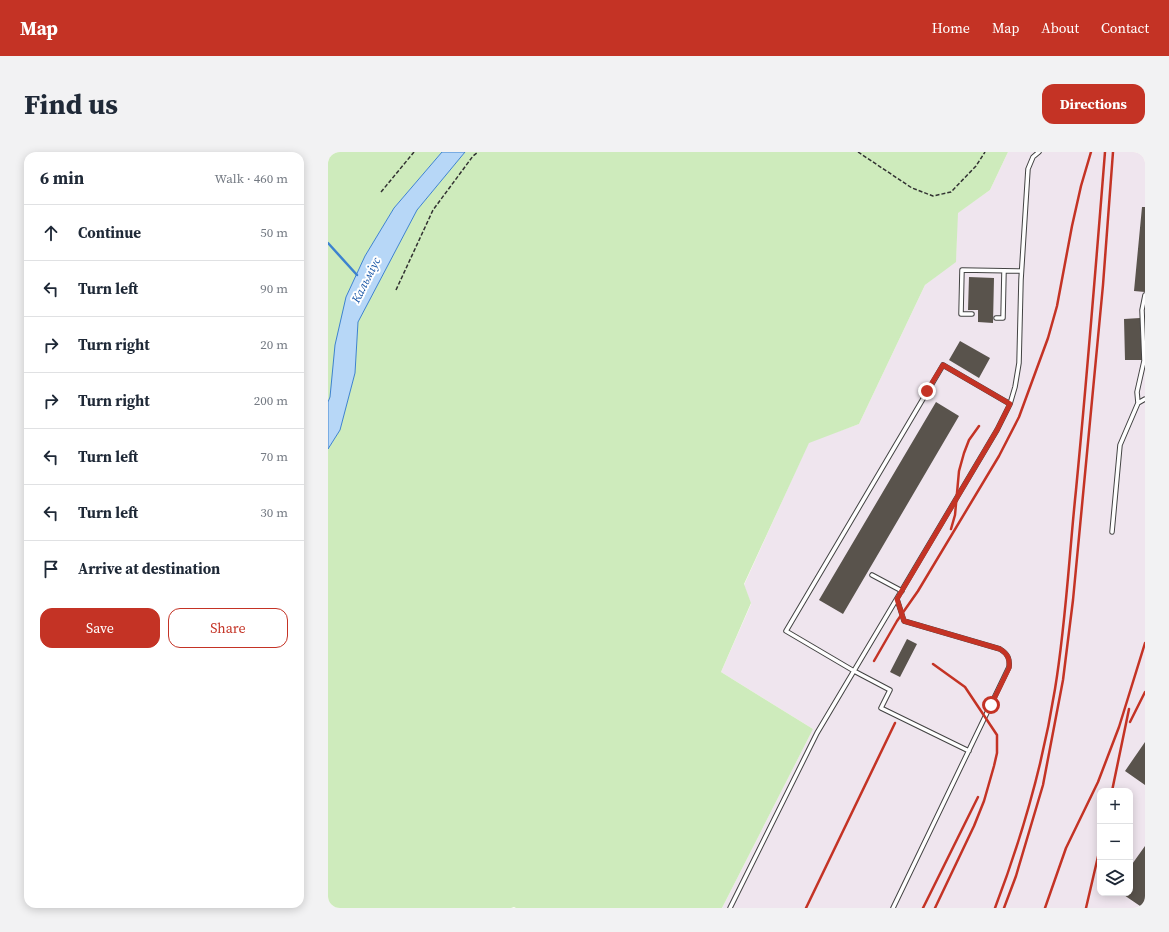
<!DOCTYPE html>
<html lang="en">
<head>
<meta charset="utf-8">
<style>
	:root { --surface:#fff; --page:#f2f2f3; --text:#1f2937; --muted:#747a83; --line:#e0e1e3; --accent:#c43325 }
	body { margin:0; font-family:"Source Serif 4",serif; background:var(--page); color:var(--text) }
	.controls { position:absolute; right:12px; bottom:12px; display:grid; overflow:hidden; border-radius:8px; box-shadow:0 2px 10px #0003 }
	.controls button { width:36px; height:36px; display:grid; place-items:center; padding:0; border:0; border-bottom:1px solid var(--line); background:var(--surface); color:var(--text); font:20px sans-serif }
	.stop { position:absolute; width:12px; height:12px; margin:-9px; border:3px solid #c43325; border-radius:50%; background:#fff }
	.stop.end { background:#c43325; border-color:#fff; box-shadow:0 1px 4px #0008 }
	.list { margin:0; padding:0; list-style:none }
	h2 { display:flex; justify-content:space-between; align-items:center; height:52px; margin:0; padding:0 16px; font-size:17px }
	h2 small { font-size:13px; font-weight:400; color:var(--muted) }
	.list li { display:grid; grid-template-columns:26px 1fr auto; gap:12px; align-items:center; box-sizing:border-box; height:56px; padding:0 16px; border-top:1px solid var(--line) }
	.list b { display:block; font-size:15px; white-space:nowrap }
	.list em { font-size:13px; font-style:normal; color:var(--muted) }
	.actions { display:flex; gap:8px; padding:12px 16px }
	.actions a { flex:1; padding:9px 0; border:1px solid var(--accent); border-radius:12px; text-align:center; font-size:14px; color:var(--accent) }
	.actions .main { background:var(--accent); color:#fff }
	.icon { flex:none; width:22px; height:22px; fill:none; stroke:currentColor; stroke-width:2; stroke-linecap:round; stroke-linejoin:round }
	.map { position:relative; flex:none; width:817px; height:756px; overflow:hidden; border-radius:12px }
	header { display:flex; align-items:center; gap:24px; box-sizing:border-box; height:56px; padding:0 20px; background:var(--accent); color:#fff }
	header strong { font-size:19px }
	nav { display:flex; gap:22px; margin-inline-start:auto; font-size:14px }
	.intro { display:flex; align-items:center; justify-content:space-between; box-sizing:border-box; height:96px; padding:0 24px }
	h1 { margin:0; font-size:28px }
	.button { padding:10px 18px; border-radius:12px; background:var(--accent); color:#fff; font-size:14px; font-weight:700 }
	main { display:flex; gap:24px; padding:0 24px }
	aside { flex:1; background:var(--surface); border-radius:12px; box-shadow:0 2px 10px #0003 }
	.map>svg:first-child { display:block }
	.industrial { fill:#efe5ee; fill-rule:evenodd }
	.green { fill:#ceebbc }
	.water { fill:#b7d7f7; stroke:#3d82cf }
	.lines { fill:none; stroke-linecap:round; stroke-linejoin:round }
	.stream { stroke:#3d82cf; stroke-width:2.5 }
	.building { fill:#59534c }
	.service-casing { stroke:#434343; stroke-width:5.5 }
	.path { stroke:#323232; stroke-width:1.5; stroke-dasharray:4 2; stroke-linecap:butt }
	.service { stroke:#fff; stroke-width:3.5 }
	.rail { stroke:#c43325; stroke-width:2.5 }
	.route { stroke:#c43325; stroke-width:5 }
	.labels { text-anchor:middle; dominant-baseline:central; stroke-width:4; stroke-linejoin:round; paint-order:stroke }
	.water-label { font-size:12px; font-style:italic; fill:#1654a5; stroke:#fff }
</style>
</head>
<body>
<header>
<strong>Map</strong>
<nav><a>Home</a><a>Map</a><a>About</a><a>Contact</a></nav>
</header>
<div class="intro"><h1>Find us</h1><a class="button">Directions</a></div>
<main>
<aside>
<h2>6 min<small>Walk · 460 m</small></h2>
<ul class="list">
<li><svg class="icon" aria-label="ahead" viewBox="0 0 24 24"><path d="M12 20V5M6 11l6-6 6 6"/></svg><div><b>Continue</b></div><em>50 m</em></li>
<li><svg class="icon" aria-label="left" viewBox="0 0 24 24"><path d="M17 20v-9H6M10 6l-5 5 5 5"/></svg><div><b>Turn left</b></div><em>90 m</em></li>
<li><svg class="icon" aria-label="right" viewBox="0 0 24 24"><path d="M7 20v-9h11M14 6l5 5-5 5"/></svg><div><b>Turn right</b></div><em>20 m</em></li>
<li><svg class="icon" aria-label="right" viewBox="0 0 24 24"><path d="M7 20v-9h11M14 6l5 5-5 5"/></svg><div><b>Turn right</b></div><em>200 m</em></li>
<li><svg class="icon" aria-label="left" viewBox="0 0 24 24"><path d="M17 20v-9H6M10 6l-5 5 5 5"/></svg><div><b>Turn left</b></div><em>70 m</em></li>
<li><svg class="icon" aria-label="left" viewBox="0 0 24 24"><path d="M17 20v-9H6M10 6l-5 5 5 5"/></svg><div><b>Turn left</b></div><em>30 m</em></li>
<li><svg class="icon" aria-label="arrive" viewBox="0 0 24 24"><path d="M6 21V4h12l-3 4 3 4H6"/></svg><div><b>Arrive at destination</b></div></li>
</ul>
<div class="actions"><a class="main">Save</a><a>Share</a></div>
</aside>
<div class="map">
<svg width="817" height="756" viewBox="0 0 817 756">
	<rect width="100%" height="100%" fill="#fffef4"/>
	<path class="industrial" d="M680,0h137v756h-423l91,-179 -92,-57 30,-68 -7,-19 65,-143 50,-18 66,-139 31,-24 1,-48 33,-23zM772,639h30v102h-30z"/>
	<path class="green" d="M0,0h114l-48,56 -29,48 -19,41 -16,101 -2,4z
		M137,0h543l-18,38 -32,23 -2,49 -31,23 -66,139 -50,19 -65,141 7,19 -30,69 92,57 -91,179h-206l-2,-1 -3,1h-183v-459l12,-19 15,-57 3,-51 59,-112z"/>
	<path class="water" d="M114,0h23l-48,58 -59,112 -3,51 -15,57 -12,19v-47l2,-5 5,-52 11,-48 19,-41 29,-48z"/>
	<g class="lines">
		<path class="stream" d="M0,91l29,32"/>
	</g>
	<path class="building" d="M814,55h3v85l-11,-1z
		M641,125l25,1 -1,45 -15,-1v-12h-10z
		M812,166l2,42h-17l-1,-41z
		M632,189l30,17 -11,20 -30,-18z
		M608,250l23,14 -116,198 -24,-14z
		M579,487l10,5 -17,33 -10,-5z
		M817,590v43l-20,-14z
		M817,694v62h-2l-22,-15h9v-26z"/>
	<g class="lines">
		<g class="service-casing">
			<path id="service" d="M644,162h-11l1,-44 59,1
				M668,166h7l1,-47
				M810,251l7,-4
				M784,380l8,-87 18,-42 -1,-11 7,-31 -2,-51 3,-15
				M544,423l30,16
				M641,599l-88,-43 9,-18 -36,-19 -68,-40 157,-266 67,39
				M402,756l87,-175 180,-303 13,-26 5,-17 4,-24 2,-83 7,-111 5,-12 6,-5
				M565,756l116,-241c1,-8 -1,-13 -9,-18l-96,-28 -7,-22"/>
		</g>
		<path class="path" d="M530,0l54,36 21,8 18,-4 25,-26 9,-14
			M53,40l33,-40
			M68,138l37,-80 40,-54 5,-4"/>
		<use href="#service" class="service"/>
		<path class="rail" d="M623,377l4,-14 4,-44 5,-18 5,-13 10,-14
			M546,509l23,-40 21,-30 81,-135 20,-39 29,-79 9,-32 15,-80 9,-40 10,-34
			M605,512l32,23 32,48v18l-3,13 -10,35 -10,25 -39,82
			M802,570l15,-30
			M784,639l17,-82
			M478,756l89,-185
			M595,756l55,-111
			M667,756c27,-71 48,-144 60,-219 11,-66 14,-133 21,-199 11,-113 20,-225 29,-338
			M676,756l12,-32 27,-91 20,-105 10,-80 30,-315 10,-133
			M717,756l21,-60 32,-66 21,-55 26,-84
			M758,756l14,-60"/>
	</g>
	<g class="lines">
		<path class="route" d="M599,239l16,-26 67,39 -13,26 -100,169 7,22 96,28c8,5 10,10 9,19l-18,37"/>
	</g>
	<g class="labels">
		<g class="water-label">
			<text transform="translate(38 128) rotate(-63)">Кальміус</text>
		</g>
	</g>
</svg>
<div class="controls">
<button>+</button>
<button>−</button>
<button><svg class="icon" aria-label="layers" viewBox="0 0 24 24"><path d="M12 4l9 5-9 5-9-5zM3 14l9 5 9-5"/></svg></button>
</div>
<div class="stop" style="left:663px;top:553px"></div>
<div class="stop end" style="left:599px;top:239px"></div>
</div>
</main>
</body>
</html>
